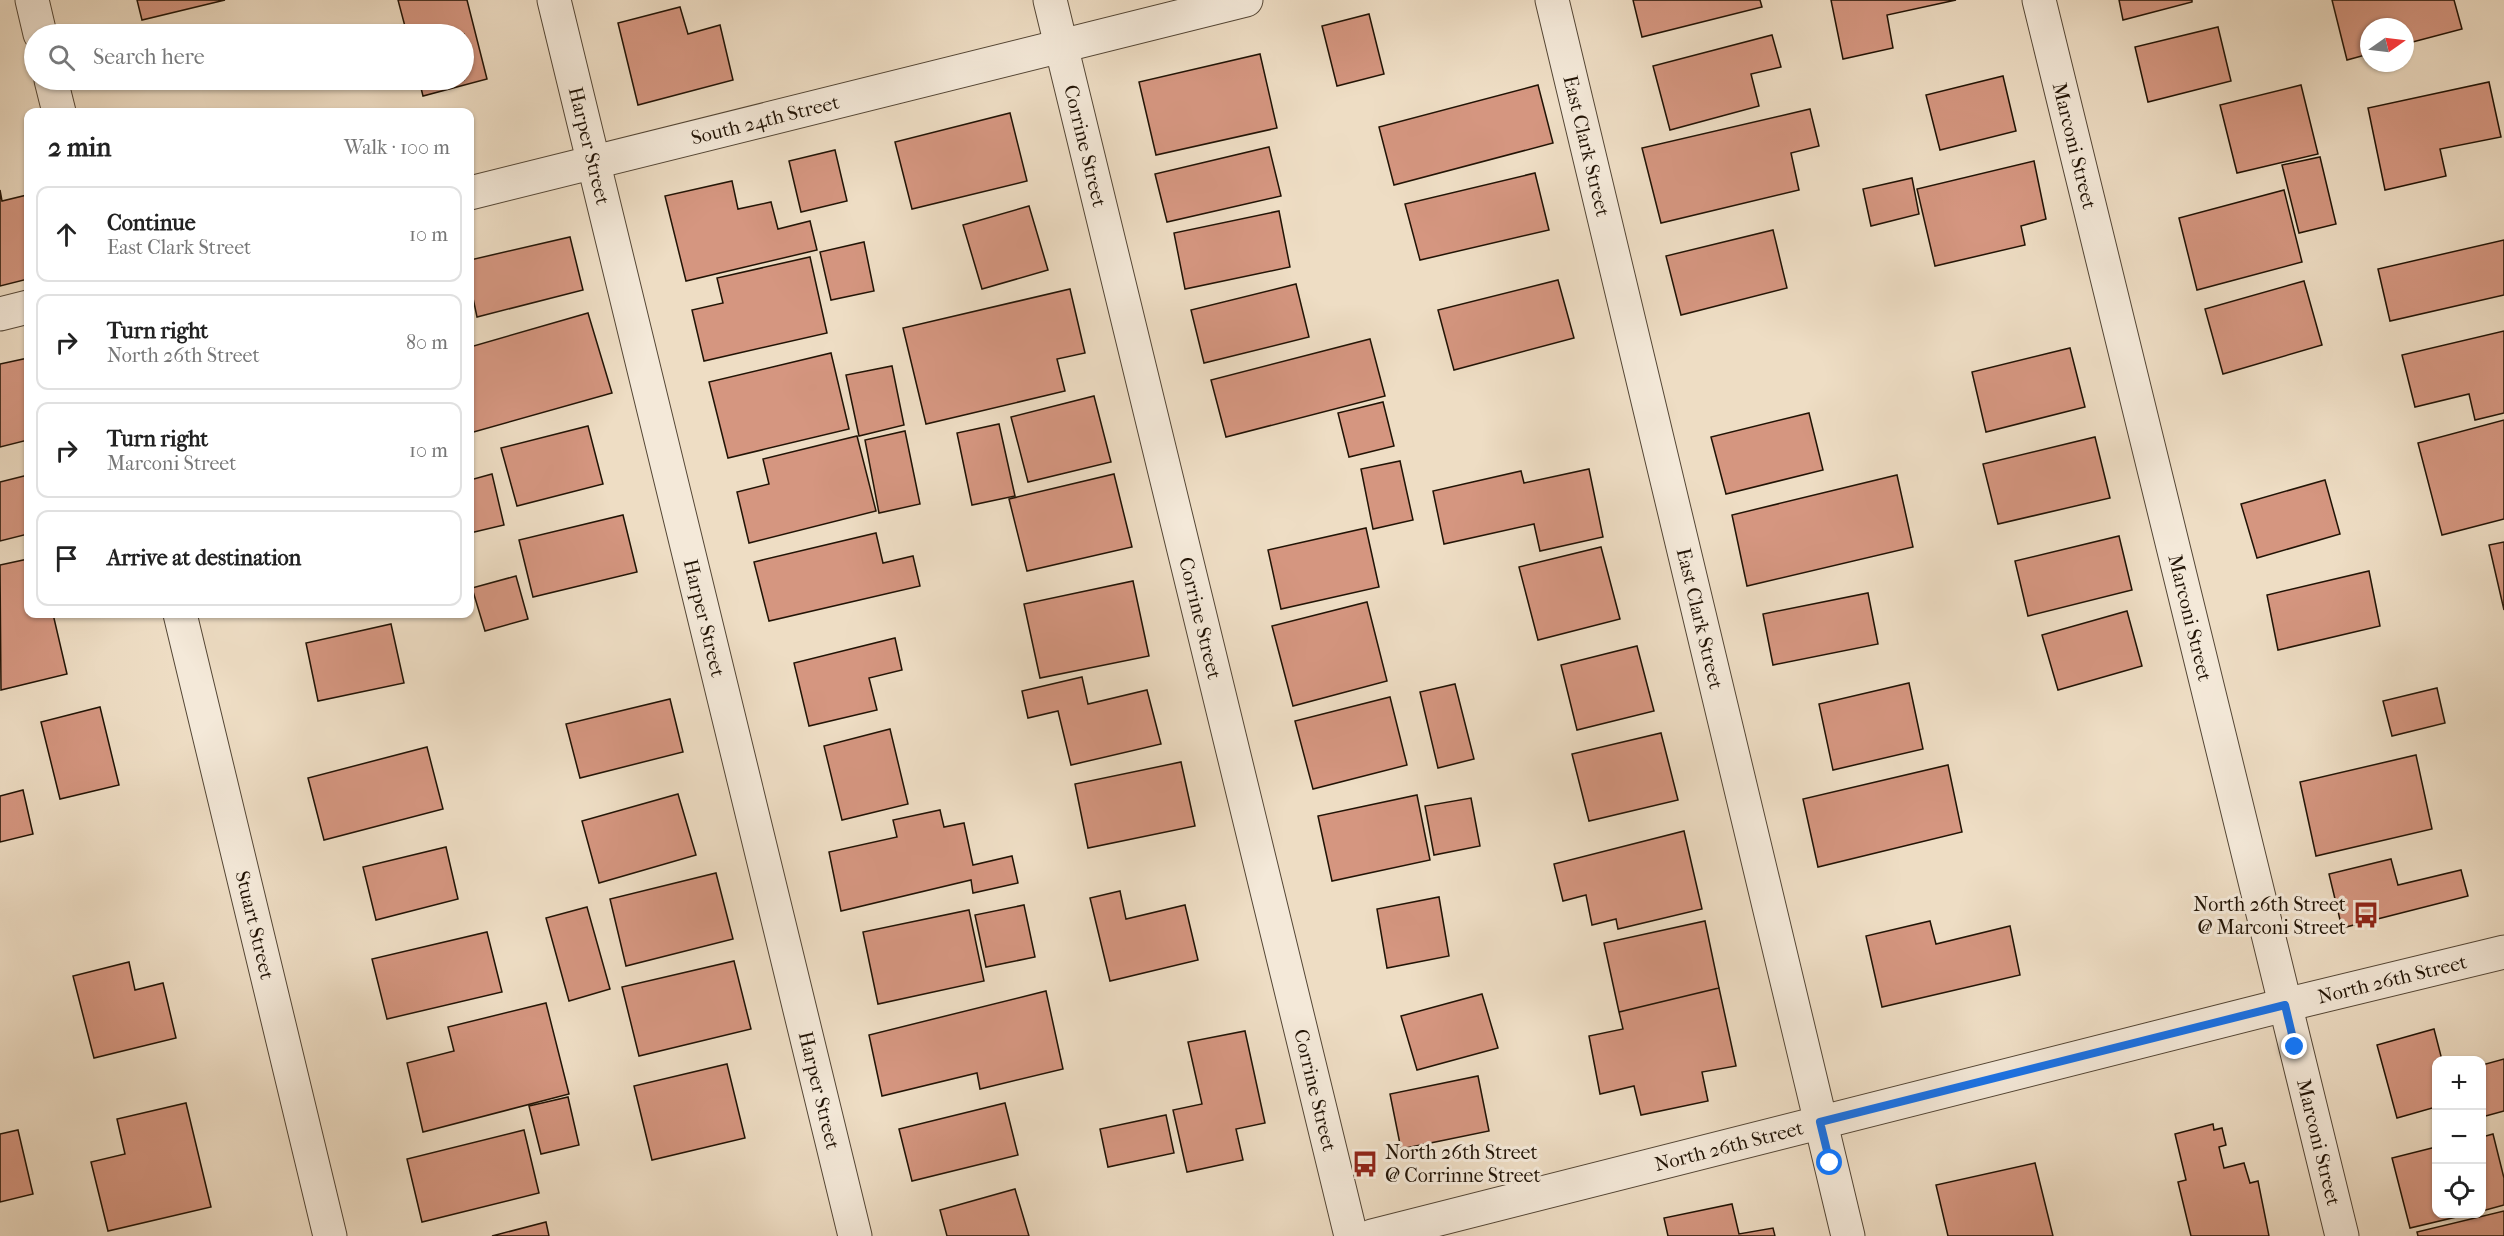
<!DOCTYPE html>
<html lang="en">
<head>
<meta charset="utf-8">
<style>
	:root { --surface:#fff; --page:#f2f2f2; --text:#222; --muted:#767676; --line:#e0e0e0 }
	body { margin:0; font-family:"IM FELL French Canon",serif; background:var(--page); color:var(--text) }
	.controls { position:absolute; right:18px; bottom:18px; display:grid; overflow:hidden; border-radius:12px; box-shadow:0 2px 4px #0004 }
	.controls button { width:54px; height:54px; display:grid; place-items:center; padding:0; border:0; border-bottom:2px solid var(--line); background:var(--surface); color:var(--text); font:30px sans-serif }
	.compass { position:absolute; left:2360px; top:18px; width:54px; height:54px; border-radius:50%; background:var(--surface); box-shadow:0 2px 4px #0004; rotate:76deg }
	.stop { position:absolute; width:18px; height:18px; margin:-14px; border:4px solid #1a73e8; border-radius:50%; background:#fff }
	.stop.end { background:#1a73e8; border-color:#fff; box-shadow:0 2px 6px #0008 }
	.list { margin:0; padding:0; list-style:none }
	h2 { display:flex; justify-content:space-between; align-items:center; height:78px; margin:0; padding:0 24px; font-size:26px }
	h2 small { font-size:20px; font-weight:400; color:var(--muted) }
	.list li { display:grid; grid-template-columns:39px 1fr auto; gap:18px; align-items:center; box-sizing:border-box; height:96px; margin:0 12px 12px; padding:0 12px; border:2px solid var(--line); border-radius:12px }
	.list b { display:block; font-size:22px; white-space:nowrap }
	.list p { margin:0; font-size:20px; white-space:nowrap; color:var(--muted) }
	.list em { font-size:20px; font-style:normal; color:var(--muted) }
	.icon { flex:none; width:33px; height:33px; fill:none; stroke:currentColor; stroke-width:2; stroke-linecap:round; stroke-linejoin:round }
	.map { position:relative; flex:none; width:2504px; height:1236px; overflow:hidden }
	.search { position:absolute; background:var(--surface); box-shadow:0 2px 4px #0004; left:24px; top:24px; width:450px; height:66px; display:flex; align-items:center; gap:15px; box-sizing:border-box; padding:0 21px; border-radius:33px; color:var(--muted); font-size:22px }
	.panel { position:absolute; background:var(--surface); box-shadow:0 2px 4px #0004; left:24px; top:108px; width:450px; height:510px; border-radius:12px }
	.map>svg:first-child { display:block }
	.building { fill:#d59680; stroke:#211305; stroke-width:1.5 }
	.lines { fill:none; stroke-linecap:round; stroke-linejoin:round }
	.minor-casing { stroke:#544635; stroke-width:35 }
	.tertiary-casing { stroke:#544635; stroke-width:35 }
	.minor { stroke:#f4e9d9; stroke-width:33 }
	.tertiary { stroke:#f4e9d9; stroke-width:33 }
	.route { stroke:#1a73e8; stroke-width:8 }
	.labels { text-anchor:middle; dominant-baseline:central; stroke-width:6; stroke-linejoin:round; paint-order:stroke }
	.street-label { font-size:20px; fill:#211305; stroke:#f4e9d9 }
	.poi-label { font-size:20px; fill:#211305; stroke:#f4e9d9; text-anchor:end }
</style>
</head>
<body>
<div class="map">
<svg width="2504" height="1236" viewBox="0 0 2504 1236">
	<rect width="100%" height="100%" fill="#eeddc4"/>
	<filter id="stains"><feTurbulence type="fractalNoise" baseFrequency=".00333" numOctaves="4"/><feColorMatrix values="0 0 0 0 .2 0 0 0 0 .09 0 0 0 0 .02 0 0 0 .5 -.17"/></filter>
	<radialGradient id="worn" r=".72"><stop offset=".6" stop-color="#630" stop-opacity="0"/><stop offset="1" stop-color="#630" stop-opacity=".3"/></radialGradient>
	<path class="building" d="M137,0h88l-83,20z
		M398,0h69l20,79 -64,17 -4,-16h45v-46h-57z
		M1633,0h127l2,7 -120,30z
		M1831,0h125l-69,15 6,33 -50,11z
		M2119,0h73v2l-69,18z
		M2332,0h122l8,29 -57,15v-17h-36v27l-22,6z
		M680,7l8,27 32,-9 13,55 -95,25 -20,-82z
		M1369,14l15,60 -47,12 -15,-60z
		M2218,27l13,54 -83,21 -13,-55z
		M1772,35l9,32 -30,7 8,32 -89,24 -17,-64z
		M1260,54l17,74 -121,27 -17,-73z
		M2003,76l13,55 -76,19 -14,-55z
		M2489,82l12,55 -61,12 6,27 -61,14 -17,-82z
		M1538,85l15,58 -159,42 -15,-58z
		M2301,85l17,69 -81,19 -17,-68z
		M1810,109l9,37 -28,7 8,37 -138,33 -19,-75z
		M1010,113l17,68 -115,28 -17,-67z
		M1269,147l12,49 -114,26 -12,-48z
		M835,150l12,51 -46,11 -12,-51z
		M2320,157l16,67 -37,9 -17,-68z
		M2034,161l12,58 -25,7 4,19 -90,21 -18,-77z
		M1535,173l14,57 -129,30 -15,-56z
		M1912,178l7,36 -48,12 -8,-37z
		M732,181l6,28 33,-7 7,27 32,-8 7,29 -131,31 -21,-85z
		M0,190l2,11 25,-6 1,6v78l-28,7z
		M2284,190l18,72 -105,28 -18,-72z
		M1029,206l19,64 -66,19 -19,-64z
		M1279,211l11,56 -105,22 -11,-56z
		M1773,230l14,58 -106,27 -15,-59z
		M570,237l13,53 -106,27 -7,-33v-24z
		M2504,240v55l-114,26 -12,-52z
		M864,242l10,49 -43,9 -11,-48z
		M810,257l17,76 -123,28 -12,-51 31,-7 -6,-25z
		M1558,280l16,58 -120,32 -16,-60z
		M2304,281l18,64 -99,29 -18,-65z
		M1296,284l13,53 -105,26 -13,-53z
		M1070,289l15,64 -28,6 8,32 -139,33 -23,-96z
		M588,313l24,80 -142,40v-86z
		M2504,331v82l-29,7 -6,-26 -54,13 -13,-52z
		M1370,339l15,57 -159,41 -15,-57z
		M2070,348l15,59 -99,25 -14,-60z
		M831,353l18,76 -121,29 -19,-76z
		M28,358v82l-28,7v-83z
		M892,366l12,59 -45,11 -13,-61z
		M1094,396l17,66 -83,20 -17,-65z
		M1383,402l11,44 -45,11 -11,-44z
		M1809,413l14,57 -97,24 -15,-57z
		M2504,420v99l-62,16 -24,-92z
		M999,424l16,72 -43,9 -15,-72z
		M588,426l15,58 -86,22 -16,-58z
		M905,431l15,73 -41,9 -14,-73z
		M857,436l19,75 -127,32 -12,-51 32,-8 -6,-25z
		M2095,437l15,61 -112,26 -15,-60z
		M1400,461l13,59 -40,9 -12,-60z
		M1589,469l14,68 -63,14 -6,-27 -90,20 -11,-53 88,-20 3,12z
		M492,474l12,51 -34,8v-53z
		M1114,474l18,73 -105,24 -18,-72z
		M28,475v59l-28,7v-59z
		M1897,475l16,72 -166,39 -15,-71z
		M2325,480l15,54 -83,24 -16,-54z
		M623,515l14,57 -104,25 -14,-57z
		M1366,528l13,59 -98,22 -13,-59z
		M876,533l7,30 30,-7 7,30 -151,35 -15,-59z
		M2119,536l13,54 -104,26 -13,-55z
		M2504,542v68l-15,-65z
		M1601,547l19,72 -82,21 -19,-73z
		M28,559v55h25l14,60 -66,16 -1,-125z
		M2369,571l11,55 -102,24 -11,-55z
		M516,576l12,43 -43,12 -13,-43z
		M1133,581l16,75 -109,22 -16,-74z
		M1868,593l10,51 -105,21 -10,-51z
		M1367,602l20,79 -94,25 -21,-80z
		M2127,611l15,55 -84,24 -16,-55z
		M391,624l13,59 -86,18 -12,-58z
		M895,638l7,32 -33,8 8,32 -68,16 -15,-63z
		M1637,646l17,65 -77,19 -16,-65z
		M1082,677l6,27 59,-14 14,54 -90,21 -13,-54 -30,7 -6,-27z
		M1909,683l14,66 -90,21 -14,-66z
		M1455,684l19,75 -36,9 -18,-76z
		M2437,688l8,35 -53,13 -9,-35z
		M1390,697l17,68 -94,24 -18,-68z
		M670,699l13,53 -103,26 -14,-54z
		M100,707l19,78 -59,14 -19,-77z
		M890,729l18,75 -66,16 -18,-74z
		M1661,733l17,67 -89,21 -17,-67z
		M427,747l16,62 -119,31 -16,-62z
		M2416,755l16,74 -116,27 -16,-74z
		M1181,762l14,64 -107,22 -13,-64z
		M1948,765l14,67 -144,35 -15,-68z
		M23,790l10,44 -33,8v-46z
		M678,794l18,61 -97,28 -17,-62z
		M1417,795l13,65 -98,21 -14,-65z
		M1471,798l9,48 -46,9 -9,-49z
		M940,810l4,17 20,-4 9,42 39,-9 6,27 -45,10 -2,-13 -130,31 -12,-59 68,-15 -4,-17z
		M1684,831l18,78 -84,20 -2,-10 -24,6 -6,-30 -23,6 -9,-37z
		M446,847l12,52 -82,21 -13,-53z
		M2391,859l7,26 63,-15 7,26 -126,32 -13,-54z
		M716,873l17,66 -107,27 -16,-67z
		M1120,891l6,28 59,-14 13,55 -88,21 -20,-83z
		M1439,897l10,59 -62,12 -10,-59z
		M1024,905l11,52 -49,10 -11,-52z
		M587,907l23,82 -41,12 -23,-83z
		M969,910l15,71 -106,23 -15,-72z
		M1705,921l14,67 -100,24 -15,-69z
		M1930,921l6,23 74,-18 10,49 -138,32 -16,-71z
		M487,932l15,60 -115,27 -15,-60z
		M734,961l17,68 -112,27 -17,-69z
		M129,962l6,28 28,-7 13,55 -82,20 -21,-82z
		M1719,988l17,78 -34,6 6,29 -67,14 -7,-29 -34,8 -11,-58 34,-7 -4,-17z
		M1046,991l17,78 -83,20 -3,-16 -95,23 -13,-61z
		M1482,994l16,54 -81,22 -16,-54z
		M546,1003l23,91 -146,38 -16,-69 47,-12 -6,-24z
		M2434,1029l8,31h-6v47l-39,11 -20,-73z
		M1245,1031l20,92 -29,6 7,31 -56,12 -14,-62 29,-6 -14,-62z
		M2504,1059v52l-22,6v-52z
		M727,1064l18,74 -93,22 -18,-74z
		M1478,1076l11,55 -88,18 -11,-55z
		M568,1097l11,48 -38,9 -12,-48z
		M186,1103l25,104 -103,24 -17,-69 34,-8 -8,-35z
		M1005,1103l13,52 -106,26 -13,-52z
		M1166,1115l8,38 -66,14 -8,-38z
		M2213,1124l1,6 8,-2 4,17 -7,2 5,21 20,-5 6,20 8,-2 11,55h-78l-13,-54 8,-2 -11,-46z
		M18,1130l15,64 -33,8v-68z
		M524,1130l15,63 -117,29 -15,-63z
		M2493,1134l11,44v27l-22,6v-74z
		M2436,1147v67h33l-59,14 -18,-70z
		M2035,1163l18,73h-105l-12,-51z
		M1015,1189l14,47h-82l-7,-26z
		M1732,1204l7,30 34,-6 2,8h-107l-4,-18z
		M2504,1211v25h-86l-1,-4z
		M546,1222l3,14h-57z"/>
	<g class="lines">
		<g class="minor-casing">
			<g id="minor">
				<path d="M32,0l8,34"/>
				<path id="s1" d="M554,0l301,1236"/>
				<path id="s2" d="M1050,0l301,1236"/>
				<path id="s3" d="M2039,0l303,1236"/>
				<path d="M51,80l8,32"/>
				<path id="s4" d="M470,193l776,-193"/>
				<path d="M0,314l28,-7"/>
				<path id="s5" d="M180,614l150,622"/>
				<path id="s6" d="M1372,1236l913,-231 219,-53"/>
			</g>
		</g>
		<g class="tertiary-casing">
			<g id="tertiary">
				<path id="s7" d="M1552,0l296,1236"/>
			</g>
		</g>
		<use href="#minor" class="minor"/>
		<use href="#tertiary" class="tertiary"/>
	</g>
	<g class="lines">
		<path class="route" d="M1830,1163l-10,-41 465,-117 10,42"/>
	</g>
	<defs>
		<g id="bus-bare" transform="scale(2.07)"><path d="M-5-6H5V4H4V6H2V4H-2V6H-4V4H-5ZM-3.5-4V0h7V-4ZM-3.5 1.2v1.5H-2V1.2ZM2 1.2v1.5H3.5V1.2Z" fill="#8f2418" stroke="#f4e9d9" stroke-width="2.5" paint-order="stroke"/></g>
	</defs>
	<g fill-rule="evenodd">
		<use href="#bus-bare" x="2366" y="915"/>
		<use href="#bus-bare" x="1365" y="1164"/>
	</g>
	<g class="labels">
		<g class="street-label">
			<text stroke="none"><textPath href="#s4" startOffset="304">South 24th Street</textPath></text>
			<text stroke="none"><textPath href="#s7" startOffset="150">East Clark Street</textPath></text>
			<text stroke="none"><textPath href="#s1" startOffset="150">Harper Street</textPath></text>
			<text stroke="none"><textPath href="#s2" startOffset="150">Corrine Street</textPath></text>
			<text stroke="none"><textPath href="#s3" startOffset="150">Marconi Street</textPath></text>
			<text stroke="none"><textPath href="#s1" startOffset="636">Harper Street</textPath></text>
			<text stroke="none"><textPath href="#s2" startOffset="636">Corrine Street</textPath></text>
			<text stroke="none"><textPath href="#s7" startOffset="636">East Clark Street</textPath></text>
			<text stroke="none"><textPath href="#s3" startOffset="636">Marconi Street</textPath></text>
			<text stroke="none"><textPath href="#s5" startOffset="320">Stuart Street</textPath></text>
			<text stroke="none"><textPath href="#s6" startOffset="1052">North 26th Street</textPath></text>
			<text stroke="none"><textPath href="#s1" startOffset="1122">Harper Street</textPath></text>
			<text stroke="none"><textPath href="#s2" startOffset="1122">Corrine Street</textPath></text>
			<text stroke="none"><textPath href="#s3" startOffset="1176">Marconi Street</textPath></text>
			<text stroke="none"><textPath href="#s6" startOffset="368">North 26th Street</textPath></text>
		</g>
		<g class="poi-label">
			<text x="2346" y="904">North 26th Street<tspan x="2346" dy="23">@ Marconi Street</tspan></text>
			<text x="1385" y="1152" text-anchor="start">North 26th Street<tspan x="1385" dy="23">@ Corrinne Street</tspan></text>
		</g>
	</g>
	<rect width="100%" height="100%" filter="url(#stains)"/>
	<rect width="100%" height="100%" fill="url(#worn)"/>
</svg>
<div class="controls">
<button>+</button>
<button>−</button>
<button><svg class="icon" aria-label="locate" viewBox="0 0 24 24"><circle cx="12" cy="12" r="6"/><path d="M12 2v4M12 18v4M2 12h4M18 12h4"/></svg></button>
</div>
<svg class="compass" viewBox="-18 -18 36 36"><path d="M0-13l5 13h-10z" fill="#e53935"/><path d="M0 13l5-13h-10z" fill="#767676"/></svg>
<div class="stop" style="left:1830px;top:1163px"></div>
<div class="stop end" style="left:2295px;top:1047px"></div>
<div class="search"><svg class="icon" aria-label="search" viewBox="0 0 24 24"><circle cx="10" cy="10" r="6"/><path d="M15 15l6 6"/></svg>Search here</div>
<section class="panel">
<h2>2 min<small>Walk · 100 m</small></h2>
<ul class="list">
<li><svg class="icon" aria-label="ahead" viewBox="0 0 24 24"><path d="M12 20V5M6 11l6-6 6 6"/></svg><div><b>Continue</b><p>East Clark Street</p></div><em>10 m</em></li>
<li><svg class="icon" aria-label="right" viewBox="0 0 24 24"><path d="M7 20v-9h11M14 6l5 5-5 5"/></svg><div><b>Turn right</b><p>North 26th Street</p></div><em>80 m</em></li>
<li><svg class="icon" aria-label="right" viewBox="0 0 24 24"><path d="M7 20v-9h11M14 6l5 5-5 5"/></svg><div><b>Turn right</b><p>Marconi Street</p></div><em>10 m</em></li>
<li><svg class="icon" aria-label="arrive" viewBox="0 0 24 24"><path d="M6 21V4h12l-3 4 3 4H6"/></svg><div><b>Arrive at destination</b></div></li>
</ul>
</section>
</div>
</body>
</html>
